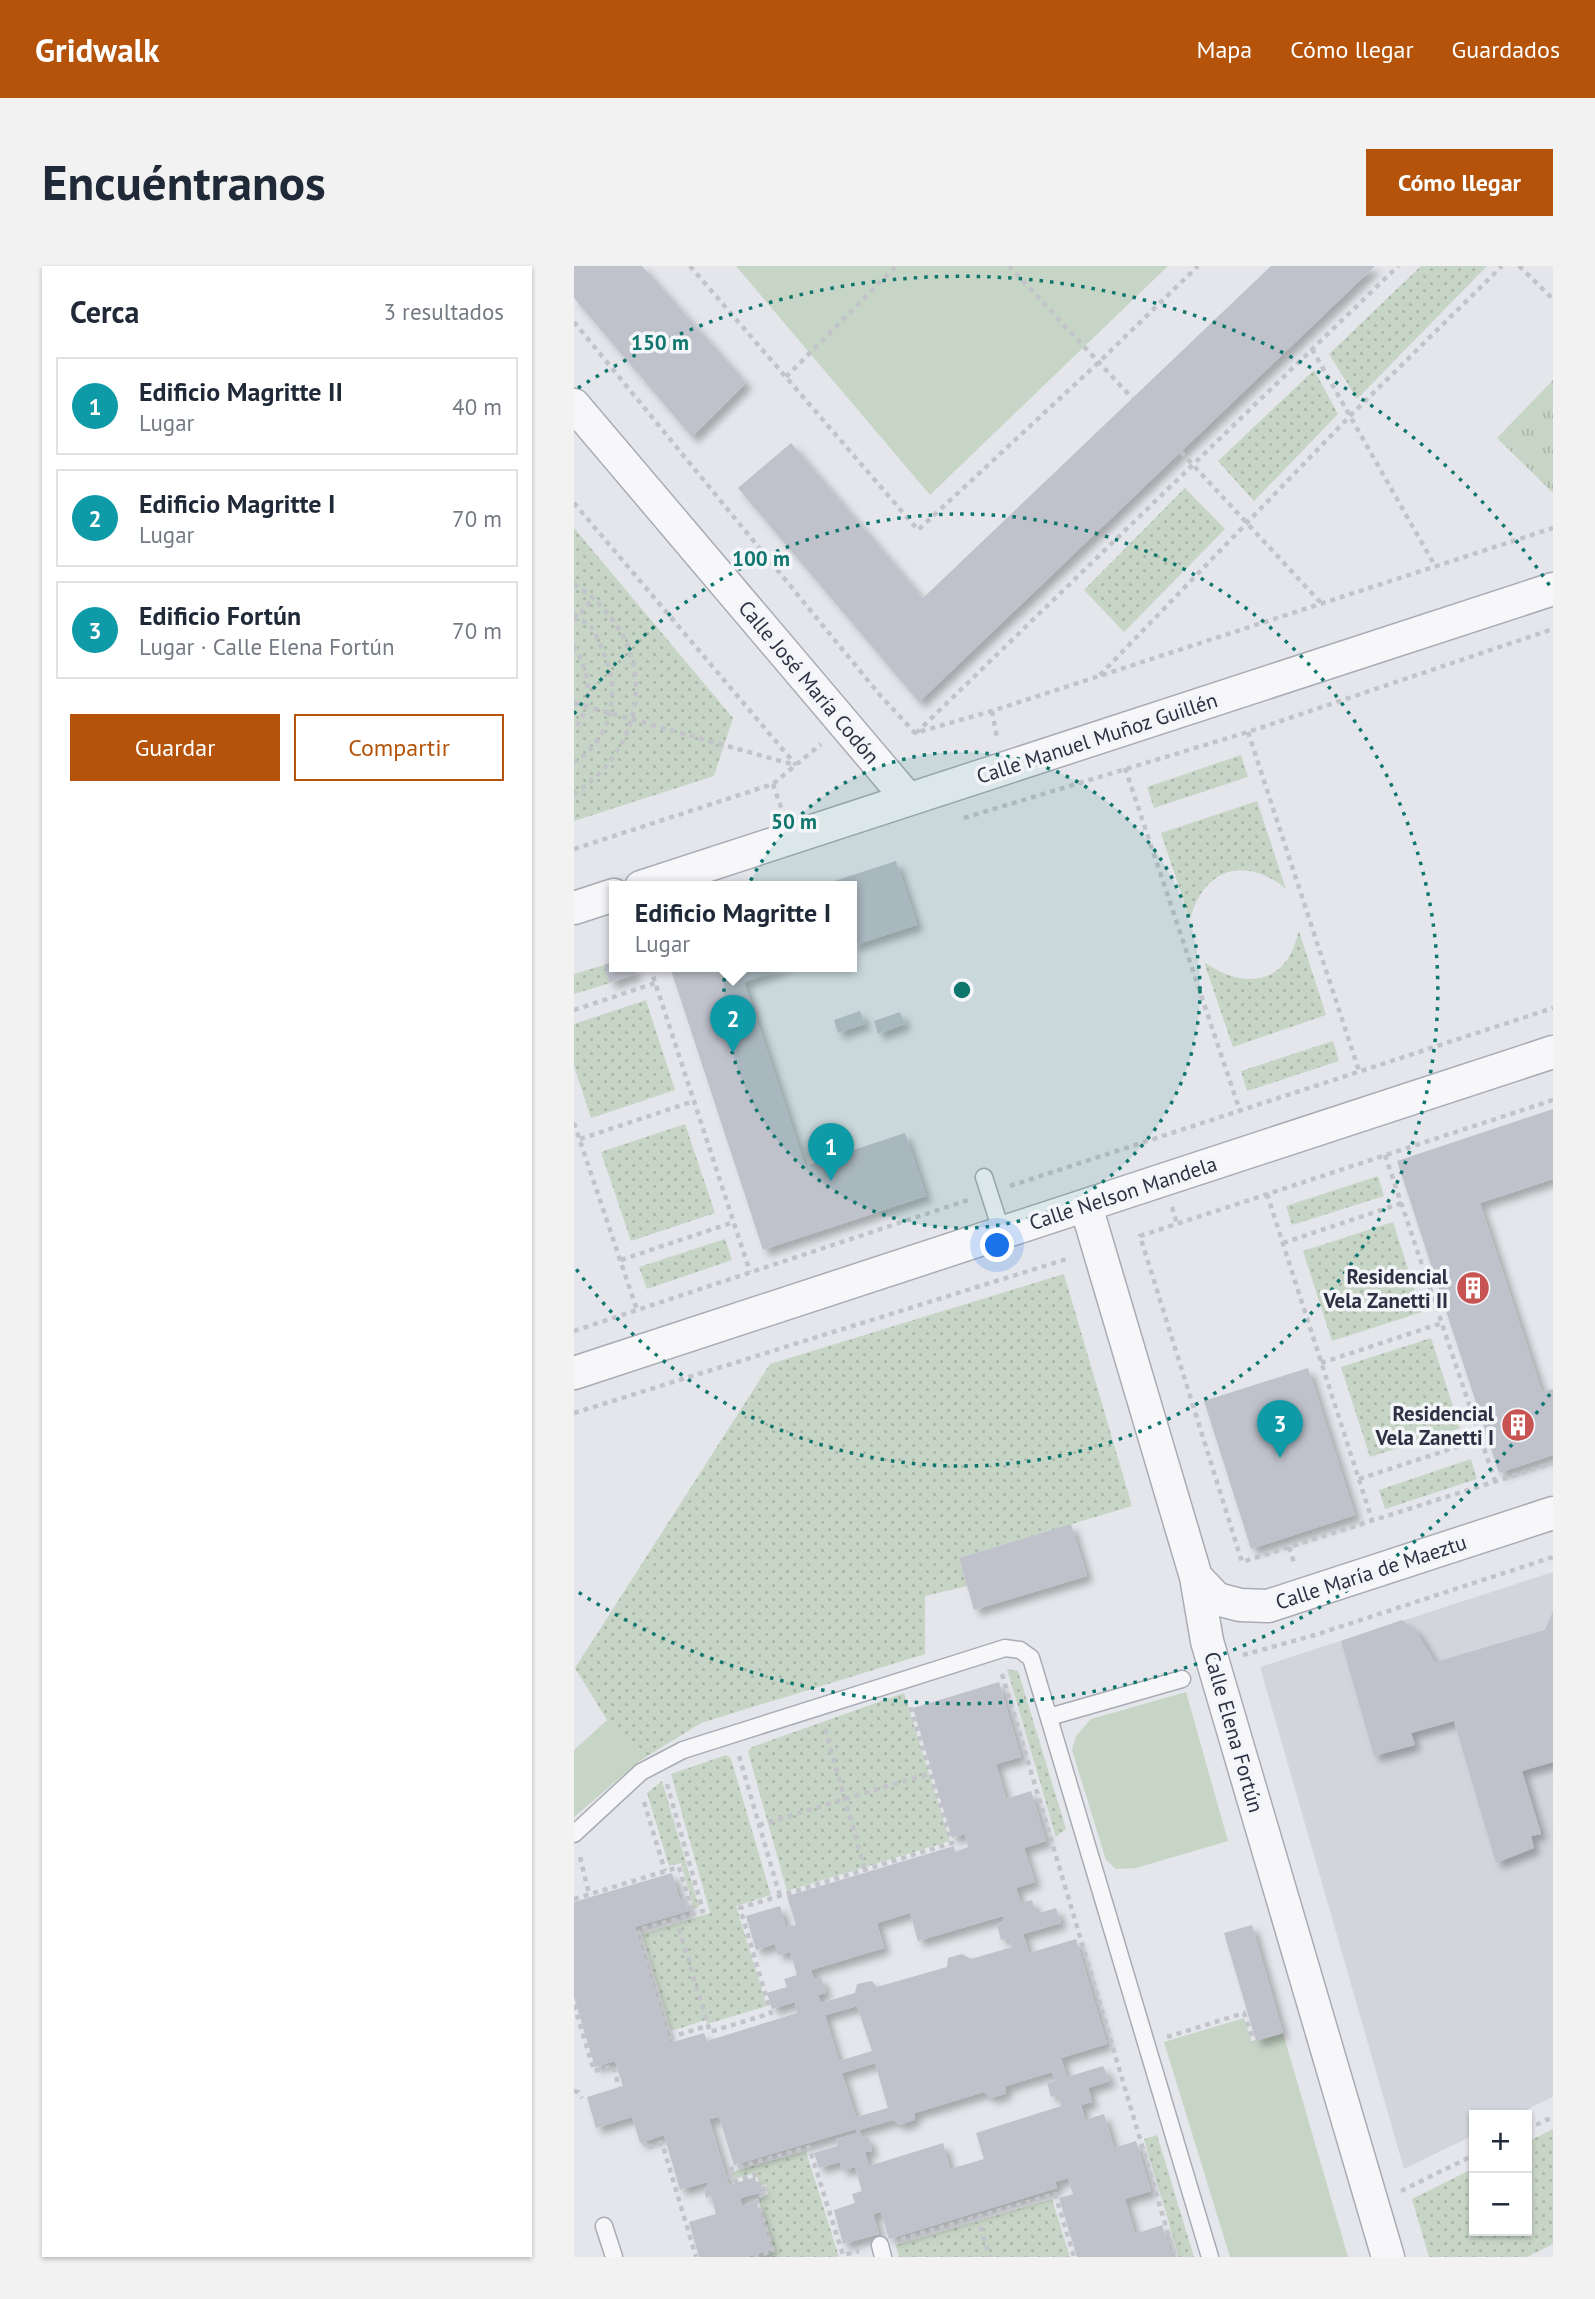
<!DOCTYPE html>
<html lang="es">
<head>
<meta charset="utf-8">
<style>
	:root { --surface:#fff; --page:#f2f2f3; --text:#1f2937; --muted:#747a83; --line:#e0e1e3; --accent:#b45309 }
	body { margin:0; font-family:"PT Sans",sans-serif; background:var(--page); color:var(--text) }
	.controls { position:absolute; right:21px; bottom:21px; display:grid; overflow:hidden; border-radius:0px; box-shadow:0 2px 5px #0004 }
	.controls button { width:63px; height:63px; display:grid; place-items:center; padding:0; border:0; border-bottom:2px solid var(--line); background:var(--surface); color:var(--text); font:35px sans-serif }
	.you { position:absolute; left:424px; top:980px; width:24px; height:24px; margin:-18px; border:5px solid #fff; border-radius:50%; background:#1a73e8; box-shadow:0 0 0 10px #1a73e833 }
	.badge { display:grid; place-items:center; width:46px; height:46px; border-radius:50%; background:var(--accent); color:#fff; font-size:23px; font-weight:700 }
	.pin { position:absolute; translate:-50% -58px; filter:drop-shadow(0 2px 4px #0008) }
	.pin::after { content:''; position:absolute; top:37px; width:24px; height:21px; background:inherit; clip-path:polygon(0 0,100% 0,50% 100%) }
	.popup { position:absolute; left:35px; top:615px; width:248px; height:91px; box-sizing:border-box; display:grid; place-content:center; border-radius:0px; background:var(--surface); filter:drop-shadow(0 2px 5px #0005); font-size:23px; white-space:nowrap; color:var(--muted) }
	.popup b { font-size:26px; color:var(--text) }
	.popup::after { content:''; position:absolute; left:50%; top:100%; margin-left:-14px; border:14px solid transparent; border-top-color:var(--surface) }
	.list { margin:0; padding:0; list-style:none }
	h2 { display:flex; justify-content:space-between; align-items:center; height:91px; margin:0; padding:0 28px; font-size:30px }
	h2 small { font-size:23px; font-weight:400; color:var(--muted) }
	.list li { display:grid; grid-template-columns:46px 1fr auto; gap:21px; align-items:center; box-sizing:border-box; height:98px; margin:0 14px 14px; padding:0 14px; border:2px solid var(--line); border-radius:0px }
	.list b { display:block; font-size:26px; white-space:nowrap }
	.list p { margin:0; font-size:23px; white-space:nowrap; color:var(--muted) }
	.list em { font-size:23px; font-style:normal; color:var(--muted) }
	.actions { display:flex; gap:14px; padding:21px 28px }
	.actions a { flex:1; padding:16px 0; border:2px solid var(--accent); border-radius:0px; text-align:center; font-size:24px; color:var(--accent) }
	.actions .main { background:var(--accent); color:#fff }
	.map { position:relative; flex:none; width:979px; height:1991px; overflow:hidden; border-radius:0px }
	header { display:flex; align-items:center; gap:42px; box-sizing:border-box; height:98px; padding:0 35px; background:var(--accent); color:#fff }
	header strong { font-size:33px }
	nav { display:flex; gap:38px; margin-inline-start:auto; font-size:24px }
	.intro { display:flex; align-items:center; justify-content:space-between; box-sizing:border-box; height:168px; padding:0 42px }
	h1 { margin:0; font-size:49px }
	.button { padding:18px 32px; border-radius:0px; background:var(--accent); color:#fff; font-size:24px; font-weight:700 }
	main { display:flex; gap:42px; padding:0 42px }
	aside { flex:1; background:var(--surface); border-radius:0px; box-shadow:0 2px 5px #0004 }
	.map>svg:first-child { display:block }
	.built { fill:#d3d5dd }
	.grass { fill:#c7d5c6 }
	.park { fill:url(#park-tufts) }
	.garden { fill:url(#garden-dots) }
	.building { fill:#bfc1cb; fill-rule:evenodd; filter:url(#shadow) }
	.lines { fill:none; stroke-linecap:round; stroke-linejoin:round }
	.service-casing { stroke:#a9acb5; stroke-width:19 }
	.minor-casing { stroke:#a9acb5; stroke-width:35 }
	.path { stroke:#c2c4ca; stroke-width:4.5; stroke-dasharray:5 5; stroke-linecap:butt }
	.service { stroke:#f7f7fa; stroke-width:16 }
	.minor { stroke:#f7f7fa; stroke-width:32 }
	.ring { fill:none; stroke:#0f766e; stroke-width:3.5; stroke-dasharray:3.5 7 }
	.labels { text-anchor:middle; dominant-baseline:central; stroke-width:7; stroke-linejoin:round; paint-order:stroke }
	.street-label { font-size:21px; fill:#2d3143; stroke:#f4f5f8 }
	.poi-label { font-size:21px; font-weight:bold; fill:#2d3143; stroke:#f4f5f8; text-anchor:end }
	.centre { fill:#0f766e; stroke:#f4f5f8; stroke-width:3.5 }
	.ring-label { font-size:21px; text-anchor:middle; font-weight:bold; fill:#0f766e; stroke:#f4f5f8; stroke-width:7; stroke-linejoin:round; paint-order:stroke }
</style>
</head>
<body>
<header>
<strong>Gridwalk</strong>
<nav><a>Mapa</a><a>Cómo llegar</a><a>Guardados</a></nav>
</header>
<div class="intro"><h1>Encuéntranos</h1><a class="button">Cómo llegar</a></div>
<main>
<aside>
<h2>Cerca<small>3 resultados</small></h2>
<ul class="list">
<li><span class="badge" style="background:#0f9aa8">1</span><div><b>Edificio Magritte II</b><p>Lugar</p></div><em>40 m</em></li>
<li><span class="badge" style="background:#0f9aa8">2</span><div><b>Edificio Magritte I</b><p>Lugar</p></div><em>70 m</em></li>
<li><span class="badge" style="background:#0f9aa8">3</span><div><b>Edificio Fortún</b><p>Lugar · Calle Elena Fortún</p></div><em>70 m</em></li>
</ul>
<div class="actions"><a class="main">Guardar</a><a>Compartir</a></div>
</aside>
<div class="map">
<svg width="979" height="1991" viewBox="0 0 979 1991">
	<defs>
		<pattern id="park-tufts" width="24" height="20" patternUnits="userSpaceOnUse" patternTransform="scale(1.75)"><rect width="24" height="20" fill="#c7d5c6"/><path d="M3 7l-1-3M5 7V3M7 7l1-3M15 17l-1-3M17 17v-4M19 17l1-3" fill="none" stroke="#abb7ab"/></pattern>
		<pattern id="garden-dots" width="8" height="8" patternUnits="userSpaceOnUse" patternTransform="scale(1.75)"><rect width="8" height="8" fill="#c7d5c6"/><path d="M2 2h.1M6 6h.1" fill="none" stroke="#abb7ab" stroke-width="1.8" stroke-linecap="round"/></pattern>
		<filter id="shadow"><feDropShadow dx="6" dy="6" stdDeviation="3.5" flood-color="#0004"/></filter>
	</defs>
	<rect width="100%" height="100%" fill="#e4e6eb"/>
	<path class="built" d="M979,1306v525l-38,18h-41v20l-70,34 -144,-502z"/>
	<path class="grass" d="M162,0h432l-238,229z
		M612,1426l42,149 -92,27 -20,1 -10,-9 -34,-110 4,-14 15,-17z
		M33,1454l34,40 -67,57v-67z
		M670,1752l8,24 31,-9 65,224h-118l-66,-215z"/>
	<path class="park" d="M979,114v113l-56,-55z"/>
	<path class="garden" d="M847,0h66l-130,133 -28,-45z
		M740,104l24,44 -84,87 -36,-40z
		M611,222l40,41 -101,103 -40,-42z
		M0,262l159,190 -19,58 -140,45z
		M667,489l7,22 -94,31 -7,-21z
		M683,535l29,88c-41,-34 -83,-21 -96,31l-29,-87z
		M725,665l27,84 -93,32 -29,-85c26,19 64,28 85,-5 5,-8 7,-17 10,-26z
		M30,699l6,18 -36,11v-20z
		M72,734l29,90 -84,28 -17,-52v-42z
		M759,775l6,20 -92,30 -6,-20z
		M111,858l30,89 -84,28 -30,-89z
		M804,910l6,20 -92,29 -6,-19z
		M819,956l29,90 -90,29 -29,-90z
		M151,973l7,21 -85,29 -8,-22z
		M490,1008l68,232 -173,52 8,28 -42,10v58l-224,69 -60,37 -34,-40 -32,-52 195,-304z
		M857,1072l29,90 -90,29 -29,-90z
		M897,1193l6,20 -92,30 -6,-19z
		M433,1403l11,2 48,158 -10,8z
		M330,1427l46,148 -163,50 -39,-139 4,-5z
		M152,1489l5,4 40,136 -35,11 31,100 -60,18 -1,-4 -35,11 -29,-97 68,-21 -39,-139z
		M88,1515l37,126 -5,2 -13,-46 -12,3 -22,-73z
		M979,1863v115l-26,13h-98l-17,-58 62,-31v63h53v-89z
		M583,1869l37,122h-15l-35,-118z
		M232,1885l33,106h-79l15,-5 -17,-54 10,-3 -2,-11 -6,1 -4,-12 -22,6 -2,-7z
		M478,1933l18,58h-171l-3,-12z"/>
	<path class="building" d="M0,0h68l104,117 -54,54 -118,-139z
		M697,0h104l-456,436 -181,-214 53,-45 132,155z
		M322,595l21,64 -65,21v-59l-33,-1z
		M40,695v6h20l2,7 -26,9 -6,-18z
		M96,701h117l-43,15 61,184 100,-33 21,63 -163,54z
		M286,745l5,13 -27,9 -4,-13z
		M326,746l5,12 -27,10 -4,-13z
		M979,843v70l-73,24 62,189 11,-3v66l-54,18 -102,-312z
		M734,1102l47,147 -104,34 -47,-148z
		M497,1258l16,52 -113,34 -15,-52z
		M979,1345v151l-31,9 19,63 -10,2 3,12 -38,15 -42,-142 -43,12 4,12 -41,11 -33,-115 61,-21 14,11 19,31 110,-32z
		M425,1416l22,75 -25,7 10,35 25,-8 15,50 -22,7 11,34 -19,6 5,15 11,-3 4,14 20,-6 5,15 -38,11 6,19 47,-14 31,105 -46,14 6,19 36,-11 7,15 -22,7 4,14 -11,3 4,15 19,-6 10,34 22,-7 15,50 -26,8 10,35 27,-9 10,32h-95l-18,-59 14,-4 -5,-16 -13,4 2,6 -168,51 -8,-27 -8,2 6,20 -36,10 -9,-34 21,-7 -3,-9 10,-3 -7,-24 -13,4 -2,-9 -21,6 -5,-15 23,-7 -1,-7 21,-6 -1,-4 -122,36 -15,-48 -10,2 20,66 26,-8 3,12 3,-1 2,4 -23,6 2,8 14,-5 15,49 -25,7h-47l-10,-35 27,-8 -5,-18 -5,2 -2,-10 4,-2 -1,-4 -27,8 -16,-55 -24,8 -8,-26 -36,11 -9,-31 36,-11 -8,-25 -20,6 -21,-70v-95l98,-29 8,27 5,-2 4,13 -54,16 35,116 34,-10 3,8 90,-28 -2,-11 -23,7 -5,-16 20,-6 -3,-8 13,-4 -7,-23 -12,3 -3,-11 -19,6 -10,-34 34,-10 6,21 10,-2 -9,-29 167,-50 1,6 13,-5 -3,-13 -13,4 -39,-130zM336,1647l8,28 85,-25 1,6 -7,3 4,15 8,-2 3,9 -41,12 -9,-5 -14,4 -1,9 -70,20 -5,-6 -15,3 -2,9 -34,10 -3,-8 8,-2 -5,-16 -7,2 -3,-9 73,-22 -7,-25zM283,1740l15,45 -33,10 -14,-46zM301,1797l13,45 -32,9 -14,-44zM478,1806l3,9 -8,2 4,14 7,-2 3,11 -85,27 8,26 -34,10 -7,-26 -74,23 -4,-14 7,-1 -4,-15 -6,2 -3,-8 34,-10 7,5 14,-5 1,-7 69,-21 6,6 15,-4 1,-8z
		M678,1659l31,108 -27,8 -32,-108z"/>
	<g class="lines">
		<g class="service-casing">
			<path id="service" d="M410,911l18,56
				M475,1451l133,-38
				M0,1568l67,-62 42,-22 322,-102 15,2 11,8 179,599
				M30,1960l10,31
				M306,1979l3,12"/>
		</g>
		<g class="minor-casing">
			<path id="minor" d="M0,139l334,394
				M67,621l912,-298
				M0,642l40,-13
				M512,940l110,371 11,64 8,28 173,588
				M0,1107l979,-321
				M622,1311l21,22 23,6 28,1 285,-93"/>
		</g>
		<path class="path" d="M116,0l228,264 180,-167 100,-97
			M435,0l123,132
			M945,0l34,33
			M0,56l305,372 36,39 77,-22 561,-183
			M738,83l123,217
			M212,111l110,-111
			M607,186l140,151
			M0,237l222,262
			M0,318c83,53 82,156 0,210
			M0,348c5,4 12,8 17,13 5,5 7,14 10,20 20,40 14,90 -27,115
			M0,355l20,-24
			M0,380c16,24 21,59 0,83
			M526,409l250,-259 152,-150
			M0,437l221,62
			M418,445l5,27
			M674,466l111,339
			M342,467l482,-467
			M551,502l115,343
			M199,518l9,26
			M390,552l284,-86 305,-103
			M0,583l199,-65 48,-40
			M76,701l100,305
			M0,744l81,-27
			M979,834l-413,136 102,326 311,-99
			M0,857l63,187
			M6,873l114,-38
			M811,889l110,326
			M436,920l543,-178
			M693,928l105,326
			M598,941l5,17
			M709,977l119,-40
			M47,994l113,-38
			M0,1065l394,-131
			M747,1097l121,-40
			M0,1147l496,-155
			M785,1213l122,-40
			M715,1281l6,19
			M669,1389l72,-20 238,-78
			M428,1408l173,583
			M251,1463l40,141
			M165,1490l41,140
			M93,1518l36,127 -65,19 33,107 36,-11
			M70,1536l21,69
			M185,1559l172,-52
			M6,1591l9,37
			M0,1633l105,-32 14,47
			M102,1653l34,113 61,-19 -31,-105 212,-65 -43,-140
			M0,1739l20,66 19,-5 6,21
			M593,1771l77,-24 10,29
			M0,1825l4,1 4,6
			M953,1863l26,-12
			M70,1875l2,7 16,-5 34,114
			M827,1925l73,-36
			M403,1951l13,40
			M327,1973l154,-45 19,63
			M180,1991l19,-6 -17,-54 10,-3 -3,-8 -4,1 -4,-12 -23,7 -4,-12 81,-23 34,108 16,-4"/>
		<use href="#service" class="service"/>
		<use href="#minor" class="minor"/>
	</g>
	<circle cx="388" cy="724" r="238" fill="#0f766e" fill-opacity=".12"/>
	<g class="ring">
		<circle cx="388" cy="724" r="238"/>
		<path d="M0 448A476 476 0 1 1 0 1000"/>
		<path d="M976 1128A714 714 0 0 1 4 1326M4 122A714 714 0 0 1 976 320"/>
	</g>
	<defs>
		<g id="building-disc" transform="scale(1.75)"><circle r="9.5" fill="#c75452" stroke="#f4f5f8"/><path d="M-4-6H4V6H1V3H-1V6H-4ZM-2.5-4.3h1.7v1.8h-1.7ZM.8-4.3h1.7v1.8H.8ZM-2.5-1h1.7V.8h-1.7ZM.8-1h1.7V.8H.8Z" fill="#fff"/></g>
	</defs>
	<g fill-rule="evenodd">
		<use href="#building-disc" x="899" y="1022"/>
		<use href="#building-disc" x="944" y="1159"/>
	</g>
	<g class="labels">
		<g class="street-label">
			<text transform="translate(235 416) rotate(50)">Calle José María Codón</text>
			<text transform="translate(523 472) rotate(-18)">Calle Manuel Muñoz Guillén</text>
			<text transform="translate(549 927) rotate(-18)">Calle Nelson Mandela</text>
			<text transform="translate(797 1306) rotate(-18)">Calle María de Maeztu</text>
			<text transform="translate(660 1466) rotate(74)">Calle Elena Fortún</text>
		</g>
		<g class="poi-label">
			<text x="874" y="1010">Residencial<tspan x="874" dy="24">Vela Zanetti II</tspan></text>
			<text x="920" y="1147">Residencial<tspan x="920" dy="24">Vela Zanetti I</tspan></text>
		</g>
	</g>
	<circle cx="388" cy="724" r="10" class="centre"/>
	<g class="ring-label">
		<text x="86" y="84">150 m</text>
		<text x="187" y="300">100 m</text>
		<text x="220" y="563">50 m</text>
	</g>
</svg>
<div class="controls">
<button>+</button>
<button>−</button>
</div>
<div class="you"></div>
<div class="pin badge" style="left:257px;top:915px;background:#0f9aa8">1</div>
<div class="pin badge" style="left:159px;top:787px;background:#0f9aa8">2</div>
<div class="popup"><b>Edificio Magritte I</b>Lugar</div>
<div class="pin badge" style="left:706px;top:1192px;background:#0f9aa8">3</div>
</div>
</main>
</body>
</html>
